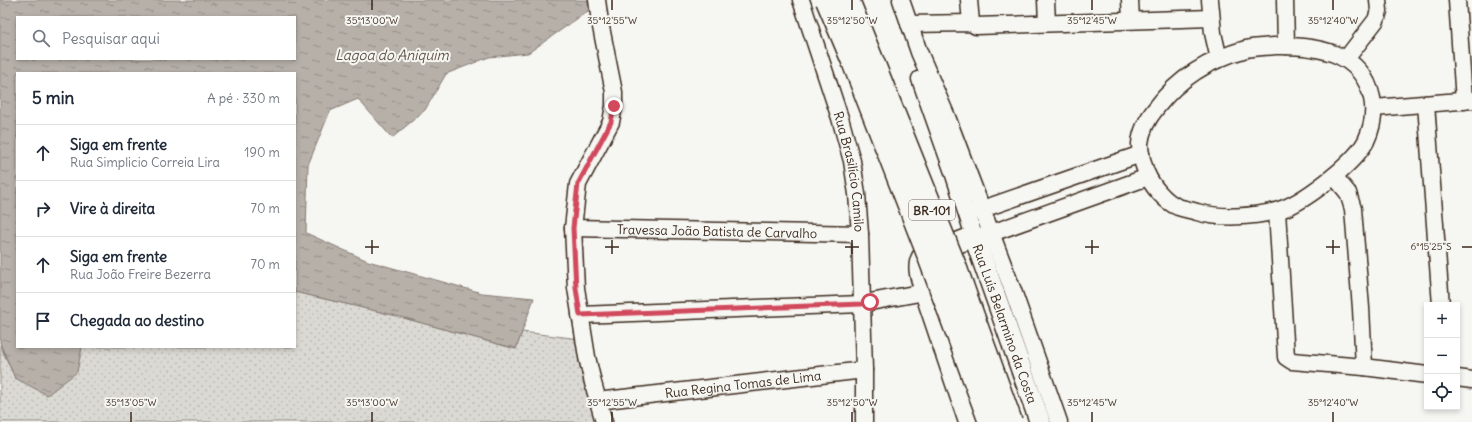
<!DOCTYPE html>
<html lang="pt">
<head>
<meta charset="utf-8">
<style>
	:root { --surface:#fff; --page:#f2f2f3; --text:#1f2937; --muted:#747a83; --line:#e0e1e3 }
	body { margin:0; font-family:Delius,sans-serif; background:var(--page); color:var(--text) }
	.controls { position:absolute; right:12px; bottom:12px; display:grid; overflow:hidden; border-radius:0px; box-shadow:0 2px 6px #0003 }
	.controls button { width:36px; height:36px; display:grid; place-items:center; padding:0; border:0; border-bottom:1px solid var(--line); background:var(--surface); color:var(--text); font:20px sans-serif }
	.stop { position:absolute; width:12px; height:12px; margin:-9px; border:3px solid #d1495b; border-radius:50%; background:#fff }
	.stop.end { background:#d1495b; border-color:#fff; box-shadow:0 1px 4px #0008 }
	.list { margin:0; padding:0; list-style:none }
	h2 { display:flex; justify-content:space-between; align-items:center; height:52px; margin:0; padding:0 16px; font-size:17px }
	h2 small { font-size:13px; font-weight:400; color:var(--muted) }
	.list li { display:grid; grid-template-columns:26px 1fr auto; gap:12px; align-items:center; box-sizing:border-box; height:56px; padding:0 16px; border-top:1px solid var(--line) }
	.list b { display:block; font-size:15px; white-space:nowrap }
	.list p { margin:0; font-size:13px; white-space:nowrap; color:var(--muted) }
	.list em { font-size:13px; font-style:normal; color:var(--muted) }
	.icon { flex:none; width:22px; height:22px; fill:none; stroke:currentColor; stroke-width:2; stroke-linecap:round; stroke-linejoin:round }
	.map { position:relative; flex:none; width:1472px; height:422px; overflow:hidden }
	.search { position:absolute; background:var(--surface); box-shadow:0 2px 6px #0003; left:16px; top:16px; width:280px; height:44px; display:flex; align-items:center; gap:10px; box-sizing:border-box; padding:0 14px; border-radius:0px; color:var(--muted); font-size:15px }
	.panel { position:absolute; background:var(--surface); box-shadow:0 2px 6px #0003; left:16px; top:72px; width:280px; height:276px; border-radius:0px }
	.map>svg:first-child { display:block }
	.grass { fill:url(#grass-dots); stroke:#8a8278 }
	.water { fill:url(#water-ripples); stroke:#857a71; fill-rule:evenodd }
	.lines { fill:none; stroke-linecap:round; stroke-linejoin:round }
	.minor-casing { stroke:#3b2a1e; stroke-width:19 }
	.major-casing { stroke:#3b2a1e; stroke-width:23 }
	.minor { stroke:#f6f6f2; stroke-width:16 }
	.major { stroke:#f6f6f2; stroke-width:20 }
	.highway-bridge-casing { stroke:#3b2a1e; stroke-width:25; stroke-linecap:butt }
	.highway-bridge { stroke:#f6f6f2; stroke-width:22 }
	.route { stroke:#d1495b; stroke-width:5 }
	.ticks { fill:none; stroke:#3b2a1e; stroke-width:1.5 }
	.labels { text-anchor:middle; dominant-baseline:central; stroke-width:4; stroke-linejoin:round; paint-order:stroke }
	.shield { fill:#f6f6f2; stroke:#73675e; stroke-width:1 }
	.shield-label { font-size:12px; font-weight:bold; fill:#3b2a1e }
	.street-label { font-size:13px; fill:#3b2a1e; stroke:#f6f6f2 }
	.water-label { font-size:14px; font-style:italic; fill:#605248; stroke:#f6f6f2 }
	.ticks-label { font-size:10px; text-anchor:middle; fill:#3b2a1e; stroke:#f6f6f2; stroke-width:4; stroke-linejoin:round; paint-order:stroke }
</style>
</head>
<body>
<div class="map">
<svg width="1472" height="422" viewBox="0 0 1472 422">
	<defs>
		<pattern id="grass-dots" width="8" height="8" patternUnits="userSpaceOnUse"><rect width="8" height="8" fill="#dad9d3"/><path d="M2 2h.1M6 6h.1" fill="none" stroke="#bcbab5" stroke-width="1.8" stroke-linecap="round"/></pattern>
		<pattern id="water-ripples" width="26" height="14" patternUnits="userSpaceOnUse"><rect width="26" height="14" fill="#b6b0a9"/><path d="M2 4q2-2 4 0t4 0M15 11q2-2 4 0t4 0" fill="none" stroke="#958f89"/></pattern>
	</defs>
	<rect width="100%" height="100%" fill="#f6f6f2"/>
	<filter id="ink" filterUnits="userSpaceOnUse"><feTurbulence type="fractalNoise" baseFrequency=".025" numOctaves="2"/><feDisplacementMap in="SourceGraphic" scale="8" xChannelSelector="R" yChannelSelector="G"/><feConvolveMatrix kernelMatrix="1 2 1 2 8 2 1 2 1" color-interpolation-filters="sRGB"/></filter>
	<g filter="url(#ink)">
		<path class="grass" d="M295,292l98,23 123,34 6,-17 58,7 17,83h-597v-77l15,33 61,-6 6,-25h213z"/>
		<path class="water" d="M0,0h590l1,9 -63,44 -39,4 -43,17 -21,36 -33,28 -34,-39 -28,12 -22,54 -2,68 62,28 114,32 52,5 -18,51 -123,-34 -98,-23v-219h-278v274h65l-5,25 -30,23 -32,-17 -15,-35zM17,17h278v42h-278z"/>
		<g class="lines">
			<g class="minor-casing">
				<g id="minor">
					<path d="M597,0l3,22 14,70v14l-3,16 -33,62 -5,44 3,60 11,69 6,26 11,39"/>
					<path id="s1" d="M801,0l39,118 12,43 5,33 3,40 4,136v52"/>
					<path d="M901,0l18,52 28,65 65,171 47,134"/>
					<path d="M969,0l2,23"/>
					<path d="M1046,0l1,23"/>
					<path d="M1130,0l1,20"/>
					<path d="M1210,0l3,33 6,26"/>
					<path d="M1285,0l1,46"/>
					<path d="M1457,0l7,101"/>
					<path d="M909,24l62,-1 5,3 235,-8"/>
					<path d="M1275,46c40,-1 87,5 97,52 3,14 0,30 -6,43 -12,23 -65,64 -90,70 -24,6 -56,8 -79,1 -6,-2 -13,-3 -19,-5 -13,-5 -27,-22 -32,-35 -3,-8 -6,-18 -6,-28 1,-14 8,-26 17,-37 22,-29 54,-48 89,-58 9,-2 20,-2 29,-3z"/>
					<path d="M1346,59l30,-39 3,-9 -1,-11"/>
					<path d="M920,79l33,93 22,67 173,-62"/>
					<path d="M1426,104l15,201"/>
					<path d="M1374,108l98,-8"/>
					<path d="M1334,176l14,17 5,16 8,99 3,59"/>
					<path d="M1277,211l9,146 6,4 72,6 63,8"/>
					<path d="M971,213l170,-59"/>
					<path id="s2" d="M573,228l287,6"/>
					<path d="M580,315l282,-11 8,-2 55,-10"/>
					<path d="M1457,378l15,2"/>
					<path id="s3" d="M597,401l267,-31"/>
				</g>
			</g>
			<g class="major-casing">
				<g id="major">
					<path id="s4" d="M969,422l-44,-130c-3,-12 -9,-24 -3,-35l48,-19 5,1 65,183"/>
				</g>
			</g>
			<use href="#minor" class="minor"/>
			<use href="#major" class="major"/>
			<g class="highway-bridge-casing">
				<path id="highway-bridge" d="M827,0l25,59 76,195 62,168
					M848,0l107,266 56,156"/>
			</g>
			<use href="#highway-bridge" class="highway-bridge"/>
		</g>
	</g>
	<g class="lines" filter="url(#ink)">
		<path class="route" d="M614,106l-3,16 -33,62 -5,44 3,60 4,27 282,-11 8,-2"/>
	</g>
	<path class="ticks" d="M372,0v10M612,0v10M852,0v10M1092,0v10M1333,0v10M372,240v14M612,240v14M852,240v14M1092,240v14M1333,240v14M365,247h14M605,247h14M845,247h14M1085,247h14M1326,247h14M1462,247h10M131,412v10M372,412v10M612,412v10M852,412v10M1092,412v10M1333,412v10"/>
	<g class="labels">
		<rect class="shield" x="909" y="200" width="46" height="20" rx="3"/>
		<g class="shield-label">
			<text x="932" y="210">BR-101</text>
		</g>
		<g class="street-label">
			<text stroke="none"><textPath href="#s1" startOffset="179">Rua Brasilício Camilo</textPath></text>
			<text stroke="none"><textPath href="#s2" startOffset="144">Travessa João Batista de Carvalho</textPath></text>
			<text stroke="none"><textPath href="#s4" startOffset="320">Rua Luís Belarmino da Costa</textPath></text>
			<text stroke="none"><textPath href="#s3" startOffset="147">Rua Regina Tomas de Lima</textPath></text>
		</g>
		<g class="water-label">
			<text x="392" y="55">Lagoa do Aniquim</text>
		</g>
	</g>
	<g class="ticks-label">
		<text x="372" y="24">35°13'00"W</text>
		<text x="612" y="24">35°12'55"W</text>
		<text x="852" y="24">35°12'50"W</text>
		<text x="1092" y="24">35°12'45"W</text>
		<text x="1333" y="24">35°12'40"W</text>
		<text x="1431" y="250">6°15'25"S</text>
		<text x="131" y="406">35°13'05"W</text>
		<text x="372" y="406">35°13'00"W</text>
		<text x="612" y="406">35°12'55"W</text>
		<text x="852" y="406">35°12'50"W</text>
		<text x="1092" y="406">35°12'45"W</text>
		<text x="1333" y="406">35°12'40"W</text>
	</g>
</svg>
<div class="controls">
<button>+</button>
<button>−</button>
<button><svg class="icon" aria-label="locate" viewBox="0 0 24 24"><circle cx="12" cy="12" r="6"/><path d="M12 2v4M12 18v4M2 12h4M18 12h4"/></svg></button>
</div>
<div class="stop" style="left:870px;top:302px"></div>
<div class="stop end" style="left:614px;top:106px"></div>
<div class="search"><svg class="icon" aria-label="search" viewBox="0 0 24 24"><circle cx="10" cy="10" r="6"/><path d="M15 15l6 6"/></svg>Pesquisar aqui</div>
<section class="panel">
<h2>5 min<small>A pé · 330 m</small></h2>
<ul class="list">
<li><svg class="icon" aria-label="ahead" viewBox="0 0 24 24"><path d="M12 20V5M6 11l6-6 6 6"/></svg><div><b>Siga em frente</b><p>Rua Simplicio Correia Lira</p></div><em>190 m</em></li>
<li><svg class="icon" aria-label="right" viewBox="0 0 24 24"><path d="M7 20v-9h11M14 6l5 5-5 5"/></svg><div><b>Vire à direita</b></div><em>70 m</em></li>
<li><svg class="icon" aria-label="ahead" viewBox="0 0 24 24"><path d="M12 20V5M6 11l6-6 6 6"/></svg><div><b>Siga em frente</b><p>Rua João Freire Bezerra</p></div><em>70 m</em></li>
<li><svg class="icon" aria-label="arrive" viewBox="0 0 24 24"><path d="M6 21V4h12l-3 4 3 4H6"/></svg><div><b>Chegada ao destino</b></div></li>
</ul>
</section>
</div>
</body>
</html>
